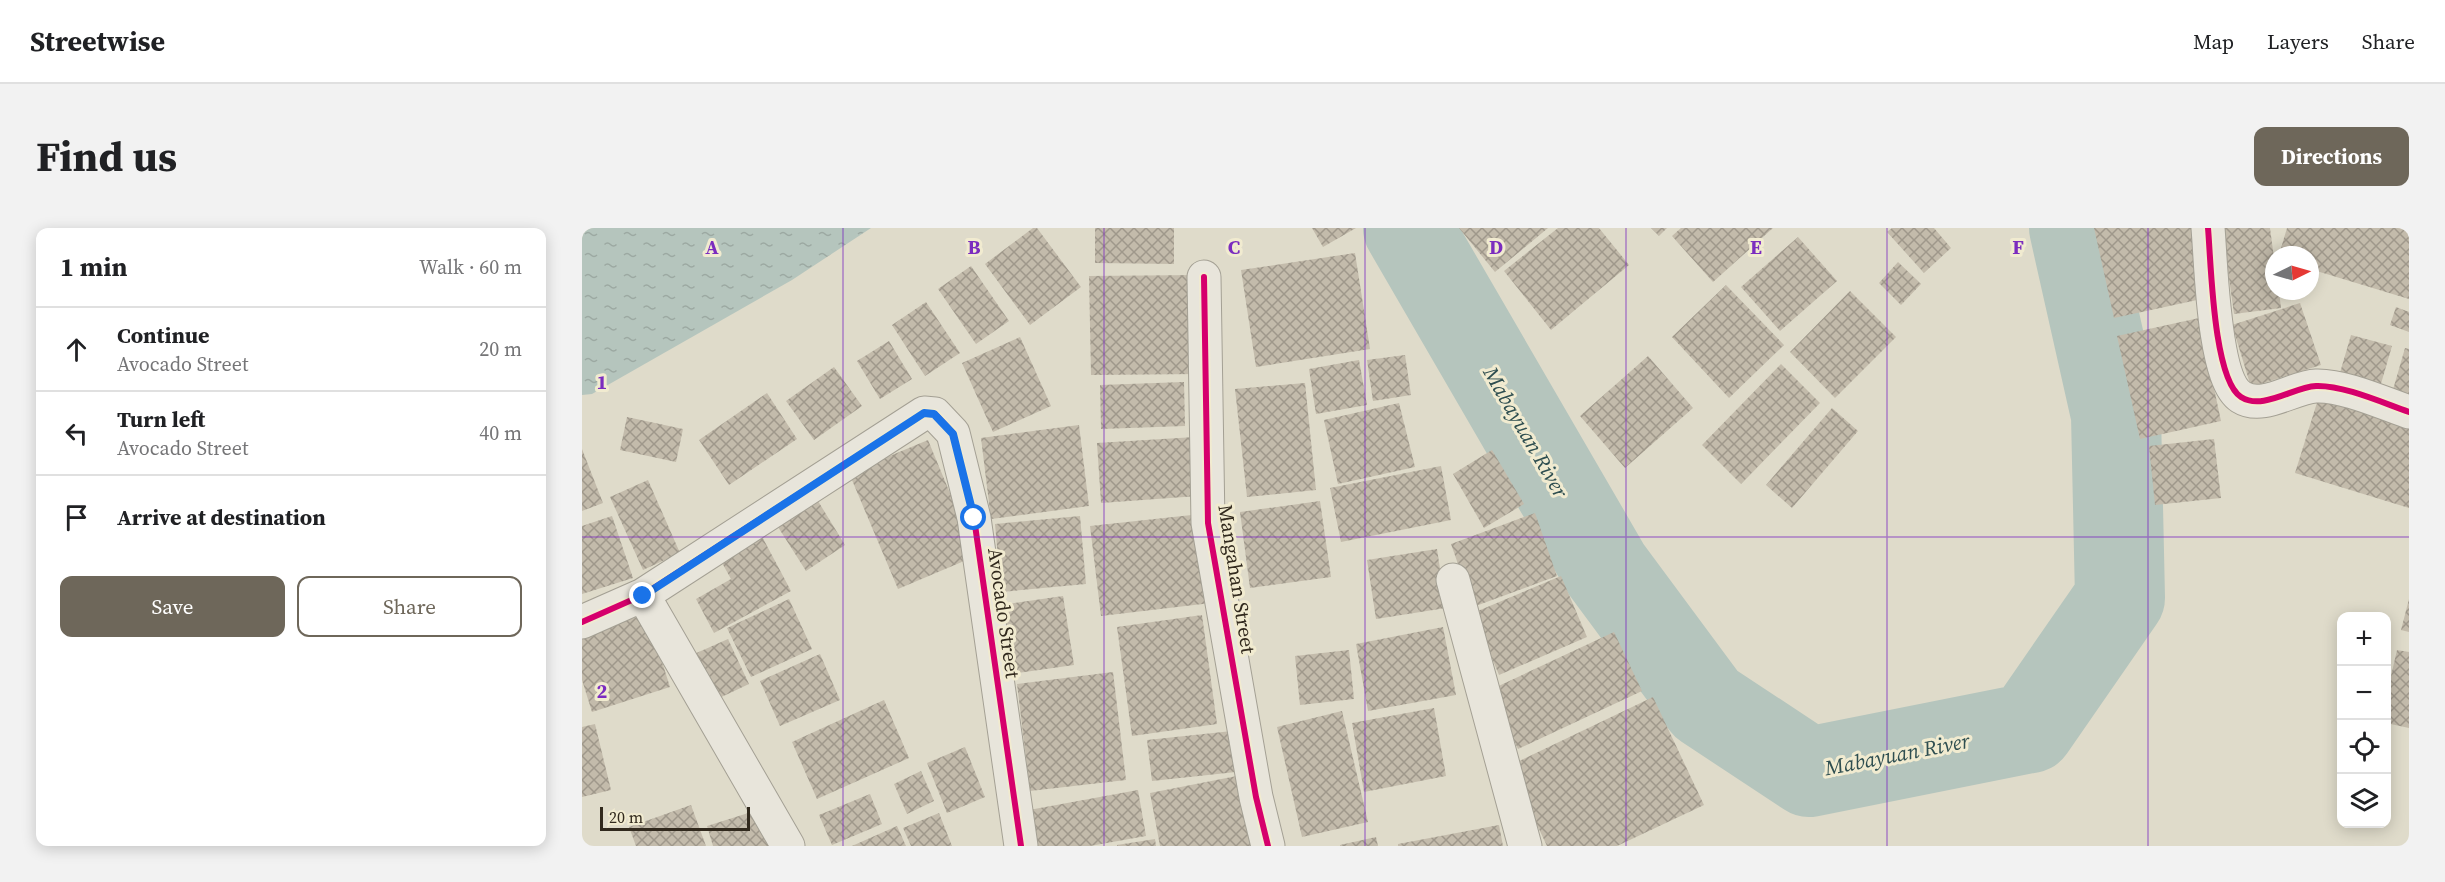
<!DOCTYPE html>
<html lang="en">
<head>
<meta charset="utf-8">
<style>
	:root { --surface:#fff; --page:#f2f2f2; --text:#202124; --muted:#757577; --line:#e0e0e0; --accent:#6e675a }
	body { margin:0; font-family:"Source Serif 4",serif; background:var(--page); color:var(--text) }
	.controls { position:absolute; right:18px; bottom:18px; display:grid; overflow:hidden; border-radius:12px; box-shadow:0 3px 15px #0003 }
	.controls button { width:54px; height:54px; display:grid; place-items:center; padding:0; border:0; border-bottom:2px solid var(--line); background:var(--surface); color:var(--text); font:30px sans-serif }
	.compass { position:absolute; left:1683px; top:18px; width:54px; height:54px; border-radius:50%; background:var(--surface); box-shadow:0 3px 15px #0003; rotate:85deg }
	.scale { position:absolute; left:18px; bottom:15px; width:150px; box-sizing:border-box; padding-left:6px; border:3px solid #31291d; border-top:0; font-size:16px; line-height:21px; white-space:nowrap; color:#31291d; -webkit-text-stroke:4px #f1ebd0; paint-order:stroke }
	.stop { position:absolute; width:18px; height:18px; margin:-14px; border:4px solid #1a73e8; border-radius:50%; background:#fff }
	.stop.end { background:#1a73e8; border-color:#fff; box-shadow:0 2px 6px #0008 }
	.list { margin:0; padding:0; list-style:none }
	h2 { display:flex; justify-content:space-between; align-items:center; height:78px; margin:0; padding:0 24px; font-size:26px }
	h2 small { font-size:20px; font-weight:400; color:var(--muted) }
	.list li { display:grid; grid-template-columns:39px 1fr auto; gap:18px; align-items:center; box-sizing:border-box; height:84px; padding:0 24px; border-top:2px solid var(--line) }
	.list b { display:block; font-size:22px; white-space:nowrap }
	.list p { margin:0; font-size:20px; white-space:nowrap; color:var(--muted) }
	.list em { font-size:20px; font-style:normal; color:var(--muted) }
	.actions { display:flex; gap:12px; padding:18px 24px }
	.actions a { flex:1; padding:14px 0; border:2px solid var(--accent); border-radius:12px; text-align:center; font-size:21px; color:var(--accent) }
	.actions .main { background:var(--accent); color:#fff }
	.icon { flex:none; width:33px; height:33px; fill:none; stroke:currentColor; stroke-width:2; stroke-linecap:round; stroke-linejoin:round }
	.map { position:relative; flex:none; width:1827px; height:618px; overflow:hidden; border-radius:12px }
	header { display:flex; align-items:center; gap:36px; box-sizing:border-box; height:84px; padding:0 30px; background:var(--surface); border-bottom:2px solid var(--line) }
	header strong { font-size:28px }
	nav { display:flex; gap:33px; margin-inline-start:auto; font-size:21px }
	.intro { display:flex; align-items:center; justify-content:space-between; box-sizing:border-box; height:144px; padding:0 36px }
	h1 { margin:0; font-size:42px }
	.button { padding:15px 27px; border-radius:12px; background:var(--accent); color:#fff; font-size:21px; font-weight:700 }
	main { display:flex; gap:36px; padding:0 36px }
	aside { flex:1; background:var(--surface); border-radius:12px; box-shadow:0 3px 15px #0003 }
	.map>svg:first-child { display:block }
	.water { fill:url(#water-ripples) }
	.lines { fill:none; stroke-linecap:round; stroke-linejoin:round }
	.river { stroke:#b5c5bd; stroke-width:90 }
	.building { fill:url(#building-cross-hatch) }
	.minor-casing { stroke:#a4a094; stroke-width:35 }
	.minor { stroke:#e8e5db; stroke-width:33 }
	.cycleway-casing { stroke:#f1ebd0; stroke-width:10 }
	.cycleway { stroke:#d6006c; stroke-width:6 }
	.route { stroke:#1a73e8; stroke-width:8 }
	.grid { fill:none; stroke:#7b2cbf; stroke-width:1.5; stroke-opacity:0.55 }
	.labels { text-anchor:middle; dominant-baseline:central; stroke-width:6; stroke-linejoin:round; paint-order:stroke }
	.street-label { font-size:20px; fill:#31291d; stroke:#f1ebd0 }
	.water-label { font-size:21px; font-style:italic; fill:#2e4e50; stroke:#f1ebd0 }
	.grid-label { font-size:20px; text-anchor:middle; font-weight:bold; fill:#7b2cbf; stroke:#f1ebd0; stroke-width:6; stroke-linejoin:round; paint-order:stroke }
</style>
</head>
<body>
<header>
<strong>Streetwise</strong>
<nav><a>Map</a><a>Layers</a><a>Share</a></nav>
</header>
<div class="intro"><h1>Find us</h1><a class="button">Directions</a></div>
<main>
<aside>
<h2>1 min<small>Walk · 60 m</small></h2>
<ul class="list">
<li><svg class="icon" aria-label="ahead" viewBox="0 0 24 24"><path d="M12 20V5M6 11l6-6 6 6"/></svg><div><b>Continue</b><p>Avocado Street</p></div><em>20 m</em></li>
<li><svg class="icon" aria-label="left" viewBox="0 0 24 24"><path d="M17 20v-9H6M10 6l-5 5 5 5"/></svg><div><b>Turn left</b><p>Avocado Street</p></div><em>40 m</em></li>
<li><svg class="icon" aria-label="arrive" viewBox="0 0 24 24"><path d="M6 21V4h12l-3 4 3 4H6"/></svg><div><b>Arrive at destination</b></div></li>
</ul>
<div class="actions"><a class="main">Save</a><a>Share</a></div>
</aside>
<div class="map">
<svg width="1827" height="618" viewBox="0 0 1827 618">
	<defs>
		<pattern id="water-ripples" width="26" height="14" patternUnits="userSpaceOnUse" patternTransform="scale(1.5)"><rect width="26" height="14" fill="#b5c5bd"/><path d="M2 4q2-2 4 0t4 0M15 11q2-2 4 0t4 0" fill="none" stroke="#9ca9a2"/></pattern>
		<pattern id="building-cross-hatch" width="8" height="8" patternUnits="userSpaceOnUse" patternTransform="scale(1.5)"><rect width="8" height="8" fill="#c3bbab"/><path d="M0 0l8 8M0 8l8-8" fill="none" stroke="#9f988b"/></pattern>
	</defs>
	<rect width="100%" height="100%" fill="#dfdbca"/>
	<path class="water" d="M0,0h289l-79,52 -200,114 -10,1z"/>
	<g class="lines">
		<path class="river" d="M826,0l198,341 100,135 103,68 221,-44 90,-130 -4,-183 -42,-187"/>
	</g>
	<path class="building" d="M451,0h4l44,59 -51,38 -45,-61z
		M513,0h79v36l-79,-1z
		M730,0h44l-33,19z
		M877,0h89l-53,44z
		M976,0h41l30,37 -78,65 -47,-59z
		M1069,0h16l-8,8z
		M1099,0h92l-60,54 -41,-46z
		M1310,0h42l17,20 -27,25 -37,-41z
		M1512,0h102l15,69 -97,21z
		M1640,0h48l4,30v33h5l2,17 -47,6z
		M1705,0h122v71l-99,-30v-14h-31z
		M1216,9l39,44 -57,50 -39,-44z
		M773,25l15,96 -114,18 -15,-97z
		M1316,34l23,22 -20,21 -22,-22z
		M389,38l38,55 -33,23 -38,-55z
		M617,47l1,99 -109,1 -2,-99z
		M1144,57l58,60 -55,53 -57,-61z
		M1268,63l46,46 -61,61 -45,-46z
		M344,74l34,51 -35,23 -33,-51z
		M1718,75l21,62 -70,22 -19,-62z
		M1814,79l13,5v20l-19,-7z
		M1617,90l22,103 -81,18 -23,-103z
		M1769,107l41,11 -14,48 -41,-11z
		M438,109l31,69 -58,26 -31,-69z
		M307,113l23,38 -32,20 -23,-38z
		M1823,120l4,1v56l-19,-5z
		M823,127l6,40 -38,6 -6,-41z
		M1066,128l45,52 -68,60 -45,-52z
		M777,132l8,45 -51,9 -7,-45z
		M1199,136l39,39 -79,81 -39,-39z
		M252,139l28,39 -48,34 -28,-39z
		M602,154l1,44 -84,3 -1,-44z
		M723,155l11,107 -69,7 -12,-108z
		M185,165l30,46 -68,46 -30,-45z
		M1738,165l89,27v88l-114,-35z
		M817,175l16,64 -77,17 -14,-64z
		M1250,180l26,23 -66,77 -26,-23z
		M45,189l56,12 -7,33 -56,-12z
		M497,197l10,81 -98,13 -10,-81z
		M613,209l3,59 -97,7 -4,-60z
		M1632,211l7,59 -66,7 -6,-59z
		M346,212l48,116 -78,33 -49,-116z
		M0,221l21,54 -21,8z
		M910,222l32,54 -40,24 -31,-54z
		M859,238l10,54 -110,22 -11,-54z
		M66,252l32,73 -37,17 -33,-73z
		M236,273l27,44 -39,26 -28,-44z
		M738,273l11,76 -81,11 -10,-76z
		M953,285l22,63 -84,31 -22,-63z
		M619,286l10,89 -110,13 -11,-90z
		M30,288l21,62 -51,16v-68z
		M498,288l6,68 -85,8 -6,-68z
		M176,301l33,62 -77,42 -18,-34 35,-20 -15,-27z
		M855,321l9,59 -70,11 -9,-59z
		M979,348l26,61 -88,38 -26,-62z
		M481,368l11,69 -64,9 -10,-69z
		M207,371l23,50 -61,28 -24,-49z
		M1827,371v33l-8,-2z
		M65,386l23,73 -78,25 -10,-32v-46z
		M620,387l15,109 -85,12 -15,-109z
		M861,399l13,68 -88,16 -12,-67z
		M1032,404l28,59 -124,58 -28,-59z
		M146,411l21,45 -36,17 -21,-46z
		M767,422l5,49 -54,6 -5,-49z
		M1815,422l12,2v76l-23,-5v-25z
		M238,426l20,46 -60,26 -20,-45z
		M531,444l13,108 -96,11 -13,-107z
		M1071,469l51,108 -87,41h-70l-38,-80z
		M302,472l25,58 -92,41 -25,-57z
		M852,480l12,68 -82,16 -12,-69z
		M760,483l26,111 -66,15 -25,-110z
		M13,496l16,66 -29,7v-70z
		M650,503l4,41 -84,9 -5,-41z
		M383,519l20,50 -38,16 -20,-50z
		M339,543l13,30 -27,13 -13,-30z
		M665,546l14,72h-101l-10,-53z
		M556,562l8,46 -56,10h-55l-6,-36z
		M288,566l12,30 -50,21 -13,-30z
		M109,577l15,41h-70l-7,-19z
		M179,581l12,37h-60l-6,-20z
		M357,585l13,33h-41l-8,-18z
		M917,597l4,21h-105v-2z
		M315,598l9,20h-54z
		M794,609l2,9h-38v-1z
		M573,611l1,7h-39v-1z"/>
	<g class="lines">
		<g class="minor-casing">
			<path id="minor" d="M1626,0c3,33 5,151 33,169 22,14 52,-10 75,-11 27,-1 67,17 93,26
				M622,49l4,246 48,274 12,49
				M871,352l72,266
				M61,367l145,251
				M0,394l61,-27 281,-182 11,1 18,19 21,85 47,328"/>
		</g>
		<use href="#minor" class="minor"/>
		<g class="cycleway-casing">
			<path id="cycleway" d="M1626,0c3,33 5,151 33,169 22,14 52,-10 75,-11 27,-1 67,17 93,26
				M622,49l4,246 48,274 12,49
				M0,394l61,-27 281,-182 11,1 18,19 21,85 47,328"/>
		</g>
		<use href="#cycleway" class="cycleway"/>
	</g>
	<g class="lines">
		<path class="route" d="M61,368l281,-183 10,1 19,20 21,84"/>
	</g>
	<path class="grid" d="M261,0v618M522,0v618M783,0v618M1044,0v618M1305,0v618M1566,0v618M0,309h1827"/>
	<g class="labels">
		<g class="street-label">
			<text transform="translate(655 351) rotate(81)">Mangahan Street</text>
			<text transform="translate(422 385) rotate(82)">Avocado Street</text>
		</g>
		<g class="water-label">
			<text transform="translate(944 204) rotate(60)">Mabayuan River</text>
			<text transform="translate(1315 526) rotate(-11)">Mabayuan River</text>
		</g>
	</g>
	<g class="grid-label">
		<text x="130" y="26">A</text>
		<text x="392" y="26">B</text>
		<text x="652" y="26">C</text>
		<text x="914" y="26">D</text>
		<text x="1174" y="26">E</text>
		<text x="1436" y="26">F</text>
		<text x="20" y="161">1</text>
		<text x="20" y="470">2</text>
	</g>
</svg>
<div class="controls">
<button>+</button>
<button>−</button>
<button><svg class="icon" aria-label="locate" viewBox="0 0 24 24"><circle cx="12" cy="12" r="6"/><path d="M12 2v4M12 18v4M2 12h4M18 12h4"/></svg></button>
<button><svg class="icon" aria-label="layers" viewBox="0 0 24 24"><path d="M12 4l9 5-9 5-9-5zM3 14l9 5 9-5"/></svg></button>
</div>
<svg class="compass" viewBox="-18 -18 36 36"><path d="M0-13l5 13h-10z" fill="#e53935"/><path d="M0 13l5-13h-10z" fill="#757577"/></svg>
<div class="scale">20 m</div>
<div class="stop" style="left:392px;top:290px"></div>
<div class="stop end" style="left:61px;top:368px"></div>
</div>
</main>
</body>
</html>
